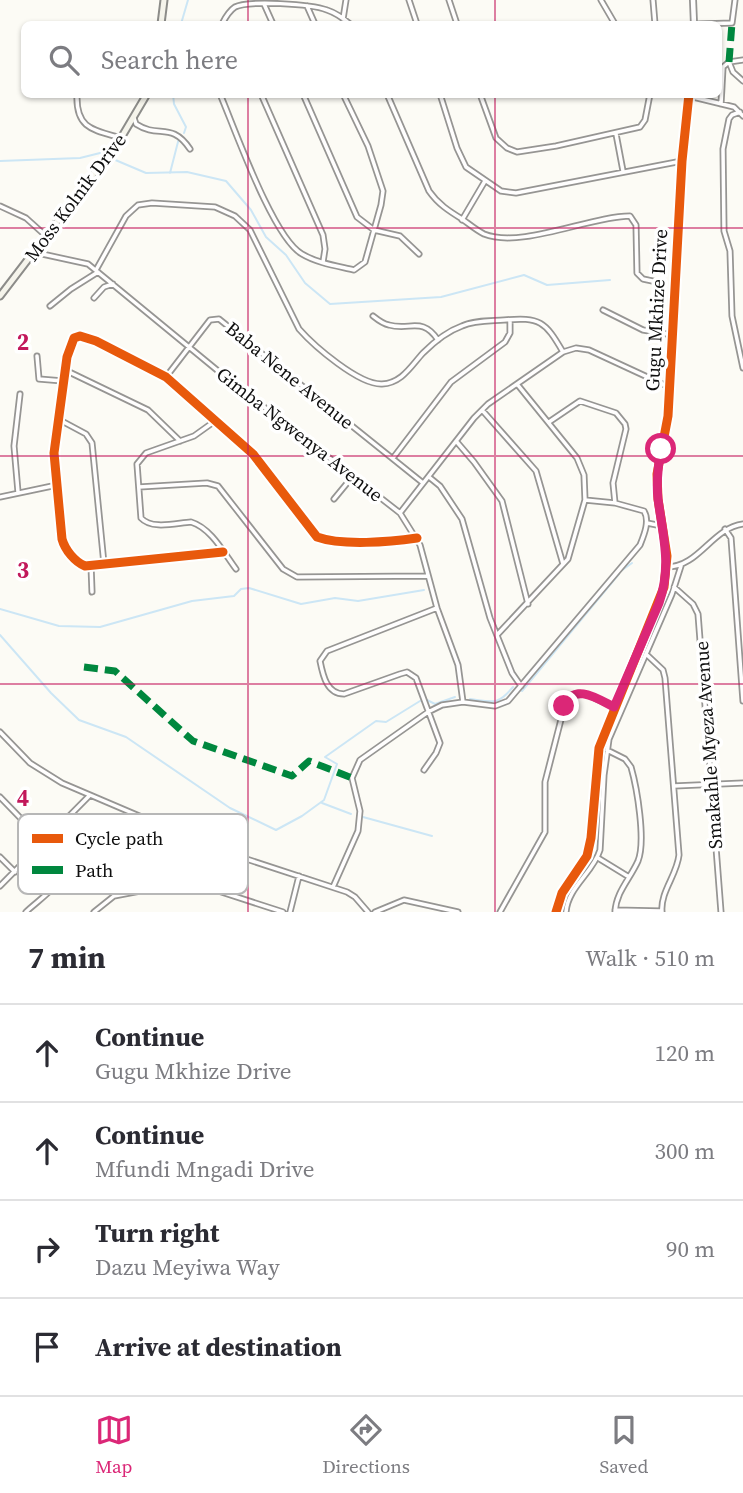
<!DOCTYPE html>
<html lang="en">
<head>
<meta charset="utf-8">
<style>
	:root { --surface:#fff; --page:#f7f7f7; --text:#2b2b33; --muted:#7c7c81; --line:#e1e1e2; --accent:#db2777 }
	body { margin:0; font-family:"Source Serif 4",serif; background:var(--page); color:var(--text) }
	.stop { position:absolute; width:21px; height:21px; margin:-16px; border:5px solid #db2777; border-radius:50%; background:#fff }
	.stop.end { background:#db2777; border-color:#fff; box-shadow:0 2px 7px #0008 }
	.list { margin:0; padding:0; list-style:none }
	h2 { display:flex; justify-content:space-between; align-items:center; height:91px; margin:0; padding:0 28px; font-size:30px }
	h2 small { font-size:23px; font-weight:400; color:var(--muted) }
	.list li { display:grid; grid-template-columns:46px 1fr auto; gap:21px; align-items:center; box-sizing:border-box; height:98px; padding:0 28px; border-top:2px solid var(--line) }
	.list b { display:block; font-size:26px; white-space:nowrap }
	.list p { margin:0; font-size:23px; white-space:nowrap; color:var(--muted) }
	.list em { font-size:23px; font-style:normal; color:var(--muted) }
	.icon { flex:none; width:38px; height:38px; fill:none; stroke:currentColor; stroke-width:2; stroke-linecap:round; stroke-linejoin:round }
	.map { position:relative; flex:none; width:743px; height:912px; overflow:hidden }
	.search { position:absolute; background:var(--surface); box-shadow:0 2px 5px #0004; left:21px; right:21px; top:21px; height:77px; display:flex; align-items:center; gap:18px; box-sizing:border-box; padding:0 24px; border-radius:10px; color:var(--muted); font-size:26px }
	.sheet { height:483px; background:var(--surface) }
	nav { display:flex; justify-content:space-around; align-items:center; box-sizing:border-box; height:98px; border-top:2px solid var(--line); background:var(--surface); font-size:19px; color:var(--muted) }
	nav a { display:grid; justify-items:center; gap:4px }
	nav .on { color:var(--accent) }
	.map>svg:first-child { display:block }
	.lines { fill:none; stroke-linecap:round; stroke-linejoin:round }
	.stream { stroke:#cce6f5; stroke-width:2 }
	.minor-casing { stroke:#969593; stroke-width:7 }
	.tertiary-casing { stroke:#969593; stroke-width:8 }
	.secondary-casing { stroke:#8c8c89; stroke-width:9 }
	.minor { stroke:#fffefe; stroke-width:3.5 }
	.tertiary { stroke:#fffefe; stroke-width:4.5 }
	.secondary { stroke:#f5f4eb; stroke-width:5 }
	.quiet { stroke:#00873e; stroke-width:7; stroke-dasharray:14 7; stroke-linecap:butt }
	.cycleway-casing { stroke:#fff; stroke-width:13 }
	.cycleway { stroke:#e8590c; stroke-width:9 }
	.route { stroke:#db2777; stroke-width:9 }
	.grid { fill:none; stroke:#c2185b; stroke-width:2; stroke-opacity:0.55 }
	.labels { text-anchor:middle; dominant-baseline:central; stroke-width:7; stroke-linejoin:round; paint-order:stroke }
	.street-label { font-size:19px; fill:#0f0f0f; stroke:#fff }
	.key { fill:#fff; stroke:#b7b7b7; stroke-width:2 }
	.key-label { font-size:19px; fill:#0f0f0f }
	.grid-label { font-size:23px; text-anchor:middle; font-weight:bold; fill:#c2185b; stroke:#fff; stroke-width:7; stroke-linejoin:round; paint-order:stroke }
</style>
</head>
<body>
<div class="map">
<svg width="743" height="912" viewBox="0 0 743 912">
	<rect width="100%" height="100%" fill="#fcfbf5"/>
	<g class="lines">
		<path class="stream" d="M181,24l7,-24
			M173,94l1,10 12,23 -2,6
			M113,159l33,14 41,-1 39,9 25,29 15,27 20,18 19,28 25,21 111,-7 83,-22 23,10 63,-5
			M0,161l80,-3 24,-6
			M170,173l9,-35
			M621,571l11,-8
			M0,609l59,17 41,1 92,-26 42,-5 7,-7 8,-1 52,16 34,-6 23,3 66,-11
			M0,635l51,58 28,27 47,17 104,71 46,22 26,-14 22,-16 13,-36 -12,-7 51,-36 10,1 34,-21
			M522,691l97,-117
			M470,699c23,3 27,7 43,-12
			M427,700l8,4 20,-7
			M322,803l29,11
			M363,817l69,19"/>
		<g class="minor-casing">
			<path id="minor" d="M409,0l8,24
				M449,0l8,24
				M601,0l14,24
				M653,0l2,24
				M264,4l9,20
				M307,6l8,18
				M343,19l3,-19
				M222,24c3,-6 7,-13 13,-17 14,-7 76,-3 92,3 9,3 16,8 23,14
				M699,24l33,-1 3,-23
				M729,62l4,10 10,9
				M729,62l14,-2
				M220,94c15,35 53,144 82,160 15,9 35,12 52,16l11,-8 16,-57 2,-14 -15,-45 -25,-52
				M261,94l62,141 2,14 -2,13
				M303,94l54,123 17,13 26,6 19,18
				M387,94l42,97c9,13 20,20 33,28 7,5 14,11 22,15 37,15 107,-18 146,-18l6,9 1,48 6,6 19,4
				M440,94l17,54 9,19 35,24 15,2 166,-32
				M480,94l16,44 11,10 10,4 39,-6 84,-19 5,-7 5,-26
				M77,96c-1,33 17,34 44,42
				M689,96l45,11 9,9
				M721,104l2,-37 6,-5
				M740,112l-8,3 -3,4 -6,30 1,82 6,20 2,65 11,52
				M134,118l2,6c23,15 35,-3 54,25
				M616,134l7,37
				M0,206l26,12 20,18
				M462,220l23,-39
				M33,252l55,12 135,111 177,138 20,32 17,63 21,57 5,37
				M96,270l30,-54 12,-11 14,-2 63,4 20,9 15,14 49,99c15,17 60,56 83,55 20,-1 29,-18 41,-31 11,-11 25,-22 39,-27 13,-6 29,-5 42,-6 36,-3 41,1 59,32
				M94,298l10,-11 9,-3
				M50,306l21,-17 27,-17
				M603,310l40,20 30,5
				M373,316c5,4 10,8 16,9 21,6 33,-9 49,15
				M37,356l2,23 24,2
				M65,370l83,40 32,31
				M166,377l44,-57 9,-1 204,164
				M482,410l54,61 27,93
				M58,419l28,15 6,9 12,121
				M215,421l-21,15 -48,17 -9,11 4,54c11,12 35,5 50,4 20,6 33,31 45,47
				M549,422l31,-21 36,12 9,11 1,5 -13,54 2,20
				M456,441l18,21 28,39 26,103
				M393,458l58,-76 54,-40 5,-9v-13
				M429,477l11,9 22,33 28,99 22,55 9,13
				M139,487l68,-4 11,3 65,83 14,8 131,-1
				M18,492l-4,-46 6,-52
				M0,497l57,-12
				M334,499l19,-23
				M400,513l74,-95 14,-14 75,-52 13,-4 13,2 80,37
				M647,523l15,3
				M725,529l6,9 12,163
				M223,552l-138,14c-10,-4 -20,-16 -23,-27l-8,-86 13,-96 7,-19 6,-2 16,5 70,36 87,77 64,83c25,9 73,5 100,1
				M91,565l1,27
				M667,567c32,0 45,-39 76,-43
				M674,587l19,17 5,10 23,298
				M497,635l71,-76 17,-59 -1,-25 -7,-17 -60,-74
				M646,654l17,16 2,8 14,177c-2,20 -19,37 -17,57
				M0,732l30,31 32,20 157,67 128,42 8,5 13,15
				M607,750l18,9 6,8c6,21 15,74 7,94 -8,18 -22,31 -23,51
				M424,770l12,-17 4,-10 -24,-65 -9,-6 -7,2 -56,20c-17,0 -21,-18 -24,-33l7,-10 110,-43
				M674,786l69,-3
				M0,797l65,67c1,19 -27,36 -39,48
				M0,857l15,15
				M598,858l31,19
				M0,886l90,-91
				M333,887l25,-56 2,-20 -8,-33 8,-18 68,-48 14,-7 21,-3 32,4 13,-5 132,-156c4,-10 10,-24 4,-34l-29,-8 -30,-3
				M615,910l46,1
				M94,912l20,-16 68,-13 18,2 83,27
				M290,912l9,-36
				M375,912l29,-12 54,12
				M500,912l45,-80v-50l21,-82 12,-7 10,2 26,12
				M566,912c2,-25 27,-39 34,-62l4,-75 5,-36 63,-145 9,-28"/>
		</g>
		<g class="tertiary-casing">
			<path id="tertiary" d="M693,0l1,24
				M556,912l6,-19 25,-37 4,-18 8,-90 65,-161 3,-31 -9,-57 -1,-25 11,-58 14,-255 7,-67"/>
		</g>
		<g class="secondary-casing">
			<path id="secondary" d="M161,24l3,-24
				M0,296l121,-158 26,-44"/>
		</g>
		<use href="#minor" class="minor"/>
		<use href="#tertiary" class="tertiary"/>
		<use href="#secondary" class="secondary"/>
		<path class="quiet" d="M729,62l3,-39
			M84,667l31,4 78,70 99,35 17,-15 43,17"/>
		<g class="cycleway-casing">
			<path id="cycleway" d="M223,552l-138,14c-10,-4 -20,-16 -23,-27l-8,-86 13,-96 7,-19 6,-2 16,5 70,36 87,77 64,83c25,9 73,5 100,1
				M556,912l6,-19 25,-37 4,-18 8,-90 65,-161 3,-31 -9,-57 -1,-25 11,-58 14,-255 7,-67"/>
		</g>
		<use href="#cycleway" class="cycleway"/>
	</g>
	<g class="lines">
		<path class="route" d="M564,706c10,-24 34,-7 50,1l45,-104c13,-37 4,-67 -1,-104 -2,-17 0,-33 3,-50"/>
	</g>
	<path class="grid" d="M248,0v24M495,0v24M248,94v818M495,94v818M0,228h743M0,456h743M0,684h743"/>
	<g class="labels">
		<g class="street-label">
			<text transform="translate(75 197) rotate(-53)">Moss Kolnik Drive</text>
			<text transform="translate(656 310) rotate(-87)">Gugu Mkhize Drive</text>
			<text transform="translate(290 375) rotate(39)">Baba Nene Avenue</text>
			<text transform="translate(300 434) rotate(38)">Gimba Ngwenya Avenue</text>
			<text transform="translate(708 745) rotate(-94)">Smakahle Myeza Avenue</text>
		</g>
	</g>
	<rect x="18" y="814" width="230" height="80" rx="10" class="key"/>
	<rect x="32" y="834" width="31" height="9" fill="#e8590c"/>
	<rect x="32" y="866" width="31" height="8" fill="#00873e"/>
	<g class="key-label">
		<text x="75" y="845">Cycle path</text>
		<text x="75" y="877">Path</text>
	</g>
	<g class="grid-label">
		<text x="23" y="350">2</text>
		<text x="23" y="578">3</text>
		<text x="23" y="806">4</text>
	</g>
</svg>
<div class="stop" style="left:661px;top:449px"></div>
<div class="stop end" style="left:564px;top:706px"></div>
<div class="search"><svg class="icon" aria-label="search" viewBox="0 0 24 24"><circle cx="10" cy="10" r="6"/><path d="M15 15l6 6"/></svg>Search here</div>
</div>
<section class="sheet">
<h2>7 min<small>Walk · 510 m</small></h2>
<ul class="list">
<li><svg class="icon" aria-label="ahead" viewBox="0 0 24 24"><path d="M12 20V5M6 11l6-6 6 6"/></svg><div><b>Continue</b><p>Gugu Mkhize Drive</p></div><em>120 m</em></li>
<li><svg class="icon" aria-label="ahead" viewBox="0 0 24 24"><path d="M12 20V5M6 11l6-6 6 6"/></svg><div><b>Continue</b><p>Mfundi Mngadi Drive</p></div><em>300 m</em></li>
<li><svg class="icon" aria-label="right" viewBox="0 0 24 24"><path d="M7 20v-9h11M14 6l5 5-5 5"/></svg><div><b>Turn right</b><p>Dazu Meyiwa Way</p></div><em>90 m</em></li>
<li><svg class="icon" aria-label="arrive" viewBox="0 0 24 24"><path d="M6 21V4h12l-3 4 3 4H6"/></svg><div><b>Arrive at destination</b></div></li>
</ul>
</section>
<nav>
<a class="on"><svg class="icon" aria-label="map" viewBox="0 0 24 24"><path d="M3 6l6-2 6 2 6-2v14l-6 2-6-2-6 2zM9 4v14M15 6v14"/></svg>Map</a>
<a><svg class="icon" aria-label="directions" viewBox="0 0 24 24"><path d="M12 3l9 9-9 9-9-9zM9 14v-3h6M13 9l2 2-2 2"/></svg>Directions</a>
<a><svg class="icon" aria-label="saved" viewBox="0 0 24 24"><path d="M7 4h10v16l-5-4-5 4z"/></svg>Saved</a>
</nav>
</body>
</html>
